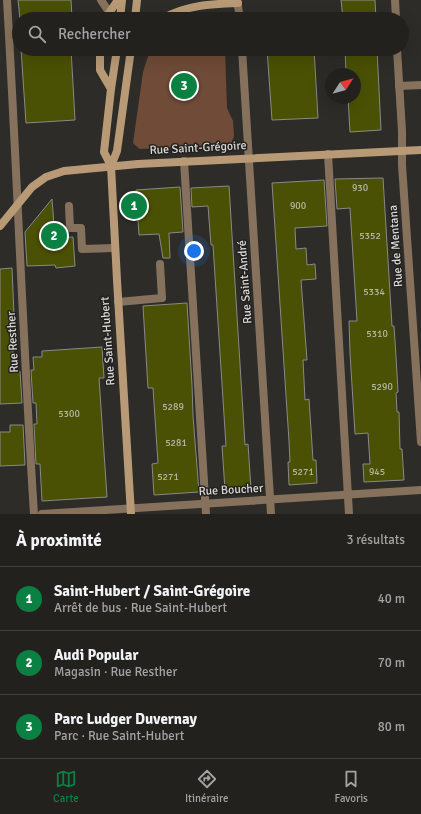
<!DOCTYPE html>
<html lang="fr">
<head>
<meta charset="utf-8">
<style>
	:root { --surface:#22211e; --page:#2e2e2b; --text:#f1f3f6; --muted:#a2a3a4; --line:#3f3e3c; --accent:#0b8043 }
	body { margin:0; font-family:Signika,sans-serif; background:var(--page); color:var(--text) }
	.compass { position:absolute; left:325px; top:68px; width:36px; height:36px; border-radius:50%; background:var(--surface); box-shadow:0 4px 16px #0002; rotate:54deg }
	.you { position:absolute; left:194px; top:251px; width:14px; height:14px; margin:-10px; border:3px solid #fff; border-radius:50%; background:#1a73e8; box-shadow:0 0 0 6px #1a73e833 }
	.badge { display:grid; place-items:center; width:26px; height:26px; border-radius:50%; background:var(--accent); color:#fff; font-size:13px; font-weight:700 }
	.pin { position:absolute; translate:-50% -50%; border:2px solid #fff; box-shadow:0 1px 4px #0006 }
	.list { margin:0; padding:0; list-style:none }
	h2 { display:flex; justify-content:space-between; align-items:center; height:52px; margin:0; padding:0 16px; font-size:17px }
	h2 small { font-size:13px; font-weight:400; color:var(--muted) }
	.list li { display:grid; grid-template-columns:26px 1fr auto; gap:12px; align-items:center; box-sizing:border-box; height:64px; padding:0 16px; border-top:1px solid var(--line) }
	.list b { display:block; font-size:15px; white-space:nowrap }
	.list p { margin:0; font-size:13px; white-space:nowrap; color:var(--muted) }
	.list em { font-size:13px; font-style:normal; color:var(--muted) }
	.icon { flex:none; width:22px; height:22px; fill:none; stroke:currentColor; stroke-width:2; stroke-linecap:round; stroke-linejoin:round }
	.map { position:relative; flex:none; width:421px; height:514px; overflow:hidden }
	.search { position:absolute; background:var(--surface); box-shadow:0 4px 16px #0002; left:12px; right:12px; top:12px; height:44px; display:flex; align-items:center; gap:10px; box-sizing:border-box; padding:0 14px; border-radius:22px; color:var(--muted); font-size:15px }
	.sheet { height:244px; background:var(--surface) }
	nav { display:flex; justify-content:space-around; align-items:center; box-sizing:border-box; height:56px; border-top:1px solid var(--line); background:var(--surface); font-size:11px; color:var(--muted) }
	nav a { display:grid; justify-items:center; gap:2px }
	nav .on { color:var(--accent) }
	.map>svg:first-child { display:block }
	.green { fill:#6f4b38 }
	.building { fill:#4a5004; stroke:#898a86 }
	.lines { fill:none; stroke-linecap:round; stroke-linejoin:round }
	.lane { stroke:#86725c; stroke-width:8 }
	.street { stroke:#86725c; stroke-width:8 }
	.secondary { stroke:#b99a76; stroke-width:8 }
	.labels { text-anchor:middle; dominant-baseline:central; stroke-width:3; stroke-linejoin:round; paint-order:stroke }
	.number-label { font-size:10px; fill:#b6b7a2 }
	.street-label { font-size:12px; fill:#dad9d7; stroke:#23221f }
</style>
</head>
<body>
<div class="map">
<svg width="421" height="514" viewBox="0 0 421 514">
	<rect width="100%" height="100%" fill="#2d2c28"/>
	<path class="green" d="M152,49h73l2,59 6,13 1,15 -3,8 -91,5 -4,-3 -3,-3 10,-71 4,-13z"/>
	<path class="building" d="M18,0h53l1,18 -52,1z
		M341,0h34l1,19h-33z
		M21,49h50l4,71 -49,3z
		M267,49h47l4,69 -46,2z
		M345,49h32l4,81 -31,2 -2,-34h7v-24h-9z
		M383,178l9,148h2l2,30 2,36 -2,1 1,19h2l1,37h2l2,31 -40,2 -1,-18h7l-2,-31 -13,1 -5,-81 -1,-32h8l-7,-113 -13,1 -2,-30z
		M324,180l3,46 -32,2 1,21 10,-1 1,17 8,-1 1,15 -15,1 6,80h-4l2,40 4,-1 4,61h3l1,23 -28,2 -1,-23h2l-1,-21 -17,-258z
		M229,186l16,259 3,-1 3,45 -26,1 -3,-44h4l-13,-201h-2l-3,-39 -16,1 -1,-19z
		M180,187l3,45 -14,1 1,25h-7l-4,-24 -20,1 -3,-45z
		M52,199l3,39 18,-1 2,29 -19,2 -1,-3 -28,1 -2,-34z
		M12,268l3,70h-3l2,33h6l2,32 -22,1v-135z
		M187,303l5,82 1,31 6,76 -45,3 -2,-31 6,-1 -5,-75h-5l-5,-82z
		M102,347l2,31h-5l8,119 -65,4 -2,-37h-4l-2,-40h3l-1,-21h-3l-2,-33h3l-1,-13h9v-6z
		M10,425h13l2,40 -25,1v-34h10z"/>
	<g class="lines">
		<path class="lane" d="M101,0l8,12
			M399,86l22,-1
			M328,154l21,360
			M184,161l22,353
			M69,206l1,22h11l1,21 33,-1
			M118,302l44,-4 -2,-34"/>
		<path class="street" d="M7,0c10,171 16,343 27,514
			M237,0l3,19
			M395,0l1,19
			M242,49l29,465
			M397,49l5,82v34l19,277
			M42,514l379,-24"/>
		<path class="secondary" d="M105,19l13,-19
			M120,19l2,-19
			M135,19l2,-19
			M162,19c23,-14 50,-15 76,-16
			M100,49v21l11,19
			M131,49l-14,102 -6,15 6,114 14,234
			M111,166l-7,-14 7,-63 6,-40
			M0,226l32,-39 14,-10 18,-6 74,-7 283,-14"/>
	</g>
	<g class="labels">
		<g class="number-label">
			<text x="360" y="188">930</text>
			<text x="298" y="206">900</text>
			<text x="370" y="236">5352</text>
			<text x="374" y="292">5334</text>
			<text x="377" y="334">5310</text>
			<text x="382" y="387">5290</text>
			<text x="173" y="407">5289</text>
			<text x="69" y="414">5300</text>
			<text x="176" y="443">5281</text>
			<text x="303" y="472">5271</text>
			<text x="377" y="472">945</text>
			<text x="168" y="477">5271</text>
		</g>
		<g class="street-label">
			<text transform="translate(198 148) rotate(-3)">Rue Saint-Grégoire</text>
			<text transform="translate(396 246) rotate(-94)">Rue de Mentana</text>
			<text transform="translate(245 282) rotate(-94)">Rue Saint-André</text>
			<text transform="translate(108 341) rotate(-94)">Rue Saint-Hubert</text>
			<text transform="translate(13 342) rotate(-93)">Rue Resther</text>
			<text transform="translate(231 490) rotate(-3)">Rue Boucher</text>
		</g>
	</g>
</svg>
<svg class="compass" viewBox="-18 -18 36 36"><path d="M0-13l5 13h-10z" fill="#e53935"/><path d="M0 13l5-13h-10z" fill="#a2a3a4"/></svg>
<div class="you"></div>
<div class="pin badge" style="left:134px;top:206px">1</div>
<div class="pin badge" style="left:54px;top:236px">2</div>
<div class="pin badge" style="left:184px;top:86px">3</div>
<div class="search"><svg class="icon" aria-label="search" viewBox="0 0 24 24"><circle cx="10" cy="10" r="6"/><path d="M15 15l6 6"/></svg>Rechercher</div>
</div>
<section class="sheet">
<h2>À proximité<small>3 résultats</small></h2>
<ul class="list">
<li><span class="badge">1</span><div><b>Saint-Hubert / Saint-Grégoire</b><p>Arrêt de bus · Rue Saint-Hubert</p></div><em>40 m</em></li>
<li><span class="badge">2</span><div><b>Audi Popular</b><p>Magasin · Rue Resther</p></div><em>70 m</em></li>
<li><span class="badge">3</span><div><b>Parc Ludger Duvernay</b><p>Parc · Rue Saint-Hubert</p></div><em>80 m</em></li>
</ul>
</section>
<nav>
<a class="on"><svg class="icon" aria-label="map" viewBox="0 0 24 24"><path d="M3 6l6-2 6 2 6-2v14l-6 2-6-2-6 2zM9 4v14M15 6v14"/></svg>Carte</a>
<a><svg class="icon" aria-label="directions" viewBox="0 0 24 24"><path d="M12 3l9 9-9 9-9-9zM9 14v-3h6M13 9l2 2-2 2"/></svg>Itinéraire</a>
<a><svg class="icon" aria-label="saved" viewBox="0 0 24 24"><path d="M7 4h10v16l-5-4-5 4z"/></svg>Favoris</a>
</nav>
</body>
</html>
